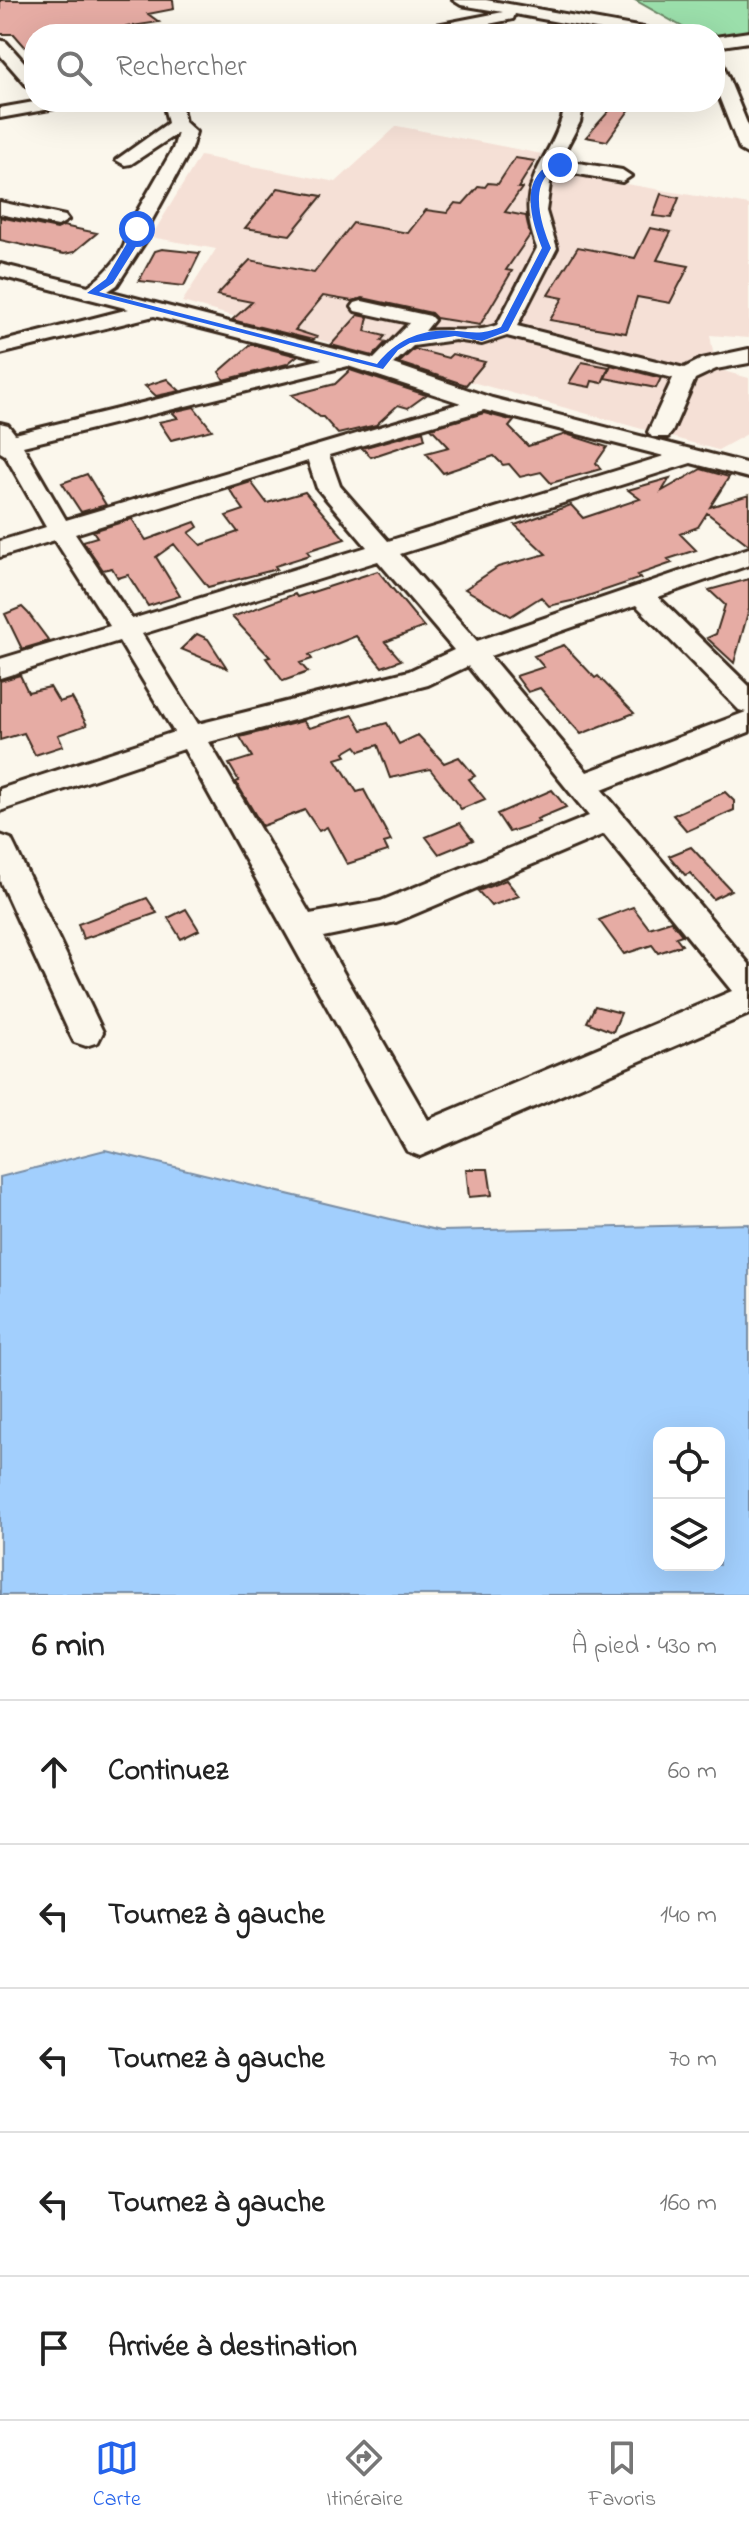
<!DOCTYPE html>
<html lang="fr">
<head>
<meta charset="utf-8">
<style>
	:root { --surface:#fff; --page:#f2f2f2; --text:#222; --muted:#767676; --line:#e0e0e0; --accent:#2563eb }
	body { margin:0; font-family:"Indie Flower",sans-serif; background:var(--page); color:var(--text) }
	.controls { position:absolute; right:24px; bottom:24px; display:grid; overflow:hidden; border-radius:16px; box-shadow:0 8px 32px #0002 }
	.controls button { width:72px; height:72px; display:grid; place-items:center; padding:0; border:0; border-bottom:2px solid var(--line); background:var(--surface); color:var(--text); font:40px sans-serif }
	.stop { position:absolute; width:24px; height:24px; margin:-18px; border:6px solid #2563eb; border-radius:50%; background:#fff }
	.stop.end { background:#2563eb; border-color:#fff; box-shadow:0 2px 8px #0008 }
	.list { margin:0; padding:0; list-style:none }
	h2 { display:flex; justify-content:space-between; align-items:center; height:104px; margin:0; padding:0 32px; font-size:34px }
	h2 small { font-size:26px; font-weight:400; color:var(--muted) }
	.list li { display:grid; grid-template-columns:52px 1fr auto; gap:24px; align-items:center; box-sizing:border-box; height:144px; padding:0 32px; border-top:2px solid var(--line) }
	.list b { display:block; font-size:30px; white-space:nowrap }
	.list em { font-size:26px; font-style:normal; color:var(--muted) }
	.icon { flex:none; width:44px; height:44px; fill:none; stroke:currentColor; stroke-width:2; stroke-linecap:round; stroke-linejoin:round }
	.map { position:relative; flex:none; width:749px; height:1595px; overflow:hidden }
	.search { position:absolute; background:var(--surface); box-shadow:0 8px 32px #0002; left:24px; right:24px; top:24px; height:88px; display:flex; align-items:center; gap:20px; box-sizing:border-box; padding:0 28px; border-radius:32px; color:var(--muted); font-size:30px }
	.sheet { height:824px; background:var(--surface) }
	nav { display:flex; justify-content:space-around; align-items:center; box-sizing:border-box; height:112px; border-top:2px solid var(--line); background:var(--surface); font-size:22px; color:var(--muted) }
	nav a { display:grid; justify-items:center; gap:4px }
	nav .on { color:var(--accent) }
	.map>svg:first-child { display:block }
	.built { fill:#f5e0d6 }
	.green { fill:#9bdfab; stroke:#6b8464; stroke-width:2 }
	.water { fill:#a2cffd; stroke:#798da4; stroke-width:2; fill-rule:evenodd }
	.building { fill:#e6aca4; stroke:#3b2a1e; stroke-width:2 }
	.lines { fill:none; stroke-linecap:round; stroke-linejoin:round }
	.minor-casing { stroke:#3b2a1e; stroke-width:6 }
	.minor { fill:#fbf7ec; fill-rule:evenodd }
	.route { fill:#2563eb }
</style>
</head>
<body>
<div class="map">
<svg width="749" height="1595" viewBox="0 0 749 1595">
	<rect width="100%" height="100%" fill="#fbf7ec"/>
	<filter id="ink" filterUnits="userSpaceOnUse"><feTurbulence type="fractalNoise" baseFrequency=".0125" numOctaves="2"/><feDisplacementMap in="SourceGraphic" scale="16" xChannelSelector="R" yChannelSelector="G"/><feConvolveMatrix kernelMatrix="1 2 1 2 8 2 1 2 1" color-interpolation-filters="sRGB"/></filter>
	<g filter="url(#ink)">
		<path class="built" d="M397,126l145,28 -9,14 216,37v133l-39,-3 6,34 33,9v55l-31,17 -536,-148 34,-53 -65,-12 49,-81 136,26z"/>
		<path class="green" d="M635,0h114v33l-34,5v-4h-20z"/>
		<path class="water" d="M105,1150l335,81 309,-7v371h-749v-418zM659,1433h60v132h-60z"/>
		<path class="building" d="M0,0h173l1,9 -26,5 11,8 -79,12h-46v23l-20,-23h-14z
			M617,102h18l-28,39 -21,-4z
			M515,158l20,3 -17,27h4l-17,24 21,4 4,19 -24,35 6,1 -32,54 -44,-7 -5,-5 -68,-15 -11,3 -29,-5 -28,34 22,7 -4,3 -81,-20 20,-18 -35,-7 33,-35 64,13 39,-50 55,10 18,-23 21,3 8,-10 8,1 16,-18 6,1 3,-4 10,1z
			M278,188l44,8 -32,39 -45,-7z
			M661,194l18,4 -8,20 -18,-2z
			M0,217l57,12 6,-3 34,7 -23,19 -10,2 -64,-14z
			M650,228l21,4 -14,28 32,6 -19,37 -33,-6 -11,36 -76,-13 13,-22 -15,-3 30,-48 57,11z
			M162,249l38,4 -16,33 -45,-5 16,-30z
			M358,315l10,2 -3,14 20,5 -4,5 5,1 -13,14 -42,-11z
			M251,344l46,12 -10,8 -63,16 -5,-8z
			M414,349l34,9 4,-4 33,8 -19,23 -67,-22z
			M582,362l27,5 -7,16 -10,-2 -2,6 -21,-4z
			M611,365l50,13 -5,10 -51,-10z
			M350,370l76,25 -18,13 -10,-3 -22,20 -38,9 -15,-17h-3l-28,-22 43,-11z
			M167,379l13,12 -24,5 -11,-10z
			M194,407l18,23 -41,10 -12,-18 19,-4 -6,-6z
			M484,413l30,8 -5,6 19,19 38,-12 41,13 -11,16 5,6 -50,14 -10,-11 -21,5 -11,-13 -6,1 -9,-9 -51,17 -17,-20 23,-6 -18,-19z
			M423,431l2,8 -54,18 -9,-9z
			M701,469l28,8 -19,30 39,-12v50l-42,-32 -9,14 -18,7 16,16 -28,9 4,4 -35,12 4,3 -65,22 -27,6 -8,-9 -30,19 -46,-27 33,-22 48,-13 -31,-29 56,-20 12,13 57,-19 -12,-9 42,-12 -8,13z
			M87,474l19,31 -25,7 -19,-29z
			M251,482l16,21 38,-11 40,47 -38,12 3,4 -35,11 2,3 -69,18 -34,-43 -18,13 24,39 -32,10 -20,-31 -10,3 -6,-10 -9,2 -20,-29 14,-4 -4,-6 39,-12 14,21 49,-18 3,5 -9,6 12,12 37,-13 -12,-16 18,-6 -15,-21z
			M378,571l46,56 -39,15 16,18 -19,7 -26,-31 -47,19 3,4 -12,4 8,9 -25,9 -17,-23 4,-1 -38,-40 63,-23 2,3z
			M749,579v30l-15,54 -27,-25 9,-4 9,-29 -16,-15z
			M22,607l6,6 21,28 -27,8 -17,-35z
			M197,634l11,5 19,29 -46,-19z
			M564,645l31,33 3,-2 36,37 -53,21 -41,-46 -12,4 -12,-16 28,-9 -10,-11z
			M20,675l8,17 22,-5 9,15 13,-4 15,27 -29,10 5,11 -28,9 -11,-22 -24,7v-59z
			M353,715l9,15 25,-7 12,21 19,-9 26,28 15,-6 16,19 -6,3 16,20 -24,10 -31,-40 -40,9 -12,-33 -18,6 -4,-5 -12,7 2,3 -10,3 21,33 7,-2 27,51 -7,2 4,8 -41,13 -20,-37 -8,4 -14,-21 -43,16 -26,-44 3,-1 -10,-17 23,-7 -12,-20 63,-16 6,7z
			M552,790l14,17 -29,12 2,3 -30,10 -12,-18z
			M725,792l9,9v9l-47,21 -14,-16z
			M460,823l13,17 -34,14 -13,-17z
			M691,847l40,43 -18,9 -23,-26 -5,2 -16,-19z
			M506,880l13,16 -28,10 -13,-15z
			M147,898l10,15 -74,26 -5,-15z
			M633,907l16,21 22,-7 11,14 -6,2 6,8 -24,8 -6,-8 -28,9 -25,-34z
			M186,909l13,21 -18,9 -13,-21z
			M595,1006l26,7 -8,19 -26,-10z
			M466,1169h22l4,26 -23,2z"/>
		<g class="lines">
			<g class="minor-casing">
				<path id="minor" d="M453,0h33l163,29 8,5h-34l-108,-20 -2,5 -73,15h-32l8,-5 87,-17 -42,-7z
					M749,32v10l-34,5v-10z
					M0,40l6,2 28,31v15l-6,-1 -28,-32z
					M715,60l8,5 26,63v27l-9,-5 -25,-64z
					M34,102h36l-9,5 -61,11v-10z
					M163,102h18l4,20 11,10 -5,17 -44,80 1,8 -31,48 -9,6 266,68 35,-36 -54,-12 -3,-4 3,-4 7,-2 68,15 4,4 -9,11c24,-3 49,3 72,-6l40,-77c-27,-72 17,-84 29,-146h18l-4,20 -20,38 62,10 9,6 -9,6 -59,-11 -12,6 -5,34 11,37 -40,78 167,42 18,-9 47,-10v14l-33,6 -21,10 -23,53 -4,5h-16l-4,-5 25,-54 -166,-42 -25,8 -27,-4 -42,6 -20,18 99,34 257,66v14l-58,-15 -291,91 77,87 272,-93v17l-91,32 91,89v46l-147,58 147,174v50l-329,142 -13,-5 -223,-402 -184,62v-22l174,-57 -55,-91 -119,37v-19l110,-33 -55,-86 -55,17v-16l46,-14 -41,-72 -5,-3v-29l8,2 7,9 307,-75 -168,-43 -154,38v-12l129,-33 -129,-33v-12l88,22c16,-10 42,-37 39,-57l46,-80 5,-16 -47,31 -6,1 -9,-5 52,-37zM348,366l113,37 -395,117 -43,-74zM484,410l180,46 -276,85 -48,-55 -11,-31zM308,461l9,27 50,59 -235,72 -57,-85zM378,561l76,89 -45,21 -211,53 -56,-90zM636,605l103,105 7,2 -159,60 -97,-116zM468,666l121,150 -208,85 -71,13 -101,-172 219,-57zM604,834l128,157 -304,129 -105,-183 73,-15z
					M0,202l65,14 3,4 -10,6 -58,-12z
					M0,835l11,4 4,8 88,185 -5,10 -12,4 -12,-4 -5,-10 -69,-151z"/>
			</g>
			<use href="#minor" class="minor"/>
		</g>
	</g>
	<path class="route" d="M557,163l7,2c-5,3 -12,5 -16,9 -18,18 -5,55 3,74l-43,83 -26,10 -27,-5 -45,7 -12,7 -15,19 -296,-76 19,-14 31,-53 5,3v8l-29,46 -14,9 278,72c21,-26 47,-36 80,-33 19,2 27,3 44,-4l41,-79c-8,-21 -20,-56 -2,-76 3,-4 12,-7 17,-9z"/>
</svg>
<div class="controls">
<button><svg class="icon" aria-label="locate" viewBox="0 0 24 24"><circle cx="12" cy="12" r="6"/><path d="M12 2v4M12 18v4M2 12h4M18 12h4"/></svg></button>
<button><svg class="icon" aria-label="layers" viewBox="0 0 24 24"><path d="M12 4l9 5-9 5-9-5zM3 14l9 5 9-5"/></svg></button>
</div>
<div class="stop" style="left:137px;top:229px"></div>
<div class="stop end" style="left:560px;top:165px"></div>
<div class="search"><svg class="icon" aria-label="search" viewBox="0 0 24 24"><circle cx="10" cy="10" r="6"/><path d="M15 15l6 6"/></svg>Rechercher</div>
</div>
<section class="sheet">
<h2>6 min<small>À pied · 430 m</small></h2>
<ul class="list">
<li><svg class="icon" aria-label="ahead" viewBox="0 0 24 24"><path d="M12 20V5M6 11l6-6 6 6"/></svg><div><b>Continuez</b></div><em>60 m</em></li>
<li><svg class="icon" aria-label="left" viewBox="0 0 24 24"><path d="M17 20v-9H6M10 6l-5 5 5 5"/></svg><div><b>Tournez à gauche</b></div><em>140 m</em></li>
<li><svg class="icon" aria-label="left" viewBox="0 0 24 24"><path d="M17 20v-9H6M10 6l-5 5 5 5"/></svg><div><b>Tournez à gauche</b></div><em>70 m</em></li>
<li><svg class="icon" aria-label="left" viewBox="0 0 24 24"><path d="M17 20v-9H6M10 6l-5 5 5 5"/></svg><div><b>Tournez à gauche</b></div><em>160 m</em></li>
<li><svg class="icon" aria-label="arrive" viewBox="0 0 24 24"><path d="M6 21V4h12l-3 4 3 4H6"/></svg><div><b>Arrivée à destination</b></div></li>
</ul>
</section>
<nav>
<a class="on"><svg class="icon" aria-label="map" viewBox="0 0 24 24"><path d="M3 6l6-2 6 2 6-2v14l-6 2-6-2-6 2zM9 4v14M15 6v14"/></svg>Carte</a>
<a><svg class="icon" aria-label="directions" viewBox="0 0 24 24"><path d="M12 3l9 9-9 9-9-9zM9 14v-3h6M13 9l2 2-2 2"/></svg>Itinéraire</a>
<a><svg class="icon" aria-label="saved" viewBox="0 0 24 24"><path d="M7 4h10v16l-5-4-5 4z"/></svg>Favoris</a>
</nav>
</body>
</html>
